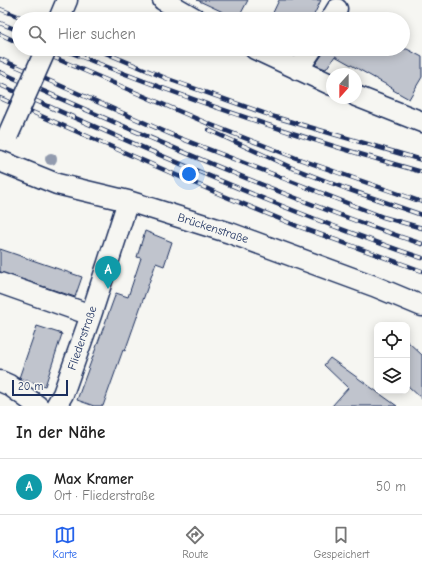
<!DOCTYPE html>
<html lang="de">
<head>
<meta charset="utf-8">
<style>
	:root { --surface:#fff; --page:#f6f6f6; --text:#222; --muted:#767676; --line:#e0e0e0; --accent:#2563eb }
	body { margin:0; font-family:"Comic Neue",sans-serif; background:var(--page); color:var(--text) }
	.controls { position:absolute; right:12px; bottom:12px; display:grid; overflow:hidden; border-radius:8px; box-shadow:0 2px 10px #0003 }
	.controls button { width:36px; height:36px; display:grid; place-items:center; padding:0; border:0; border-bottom:1px solid var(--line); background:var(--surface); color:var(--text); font:20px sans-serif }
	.compass { position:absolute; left:326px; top:68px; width:36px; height:36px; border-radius:50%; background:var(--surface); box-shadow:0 2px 10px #0003; rotate:201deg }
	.scale { position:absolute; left:12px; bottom:10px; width:56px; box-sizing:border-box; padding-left:4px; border:2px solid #1b2f5e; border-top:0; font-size:11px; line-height:14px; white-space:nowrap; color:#1b2f5e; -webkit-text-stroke:3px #f6f6f2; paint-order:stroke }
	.you { position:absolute; left:189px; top:174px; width:14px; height:14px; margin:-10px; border:3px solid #fff; border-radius:50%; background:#1a73e8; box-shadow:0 0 0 6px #1a73e833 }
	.badge { display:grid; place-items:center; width:26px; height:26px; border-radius:50%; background:var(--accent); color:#fff; font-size:13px; font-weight:700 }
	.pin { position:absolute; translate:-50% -33px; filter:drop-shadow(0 1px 2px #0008) }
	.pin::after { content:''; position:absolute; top:21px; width:14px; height:12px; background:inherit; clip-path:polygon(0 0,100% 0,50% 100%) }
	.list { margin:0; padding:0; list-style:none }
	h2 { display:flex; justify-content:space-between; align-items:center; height:52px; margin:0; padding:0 16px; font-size:17px }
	h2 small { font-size:13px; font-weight:400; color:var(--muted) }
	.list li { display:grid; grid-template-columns:26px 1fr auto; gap:12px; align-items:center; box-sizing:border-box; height:56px; padding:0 16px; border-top:1px solid var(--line) }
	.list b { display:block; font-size:15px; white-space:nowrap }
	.list p { margin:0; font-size:13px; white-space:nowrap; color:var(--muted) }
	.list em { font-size:13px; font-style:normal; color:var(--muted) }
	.icon { flex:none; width:22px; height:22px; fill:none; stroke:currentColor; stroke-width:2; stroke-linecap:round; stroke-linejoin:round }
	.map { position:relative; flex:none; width:422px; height:406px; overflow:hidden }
	.search { position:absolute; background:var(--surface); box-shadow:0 2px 10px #0003; left:12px; right:12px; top:12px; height:44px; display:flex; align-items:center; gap:10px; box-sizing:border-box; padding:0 14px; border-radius:22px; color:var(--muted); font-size:15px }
	.sheet { height:108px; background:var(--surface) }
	nav { display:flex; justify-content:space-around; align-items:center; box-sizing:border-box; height:56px; border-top:1px solid var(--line); background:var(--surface); font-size:11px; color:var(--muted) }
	nav a { display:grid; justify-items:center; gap:2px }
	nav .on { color:var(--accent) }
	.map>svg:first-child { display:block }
	.building { fill:#c0c4cd; stroke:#1b2f5e }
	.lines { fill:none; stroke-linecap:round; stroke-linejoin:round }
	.minor-casing { stroke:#1b2f5e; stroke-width:23 }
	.minor { stroke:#f6f6f2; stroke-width:20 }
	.rail-casing { stroke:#1b2f5e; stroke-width:4.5 }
	.rail { stroke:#f6f6f2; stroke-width:3; stroke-dasharray:9; stroke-linecap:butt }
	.minor-bridge-casing { stroke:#1b2f5e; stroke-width:23; stroke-linecap:butt }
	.minor-bridge { stroke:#f6f6f2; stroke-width:20 }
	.tree { fill:#929bae }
	.labels { text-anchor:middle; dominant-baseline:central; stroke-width:3.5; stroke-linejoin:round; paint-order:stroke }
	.street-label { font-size:12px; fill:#1b2f5e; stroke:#f6f6f2 }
</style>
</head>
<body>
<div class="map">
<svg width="422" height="406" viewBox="0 0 422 406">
	<rect width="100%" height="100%" fill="#f6f6f2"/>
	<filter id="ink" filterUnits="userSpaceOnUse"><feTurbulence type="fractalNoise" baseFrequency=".025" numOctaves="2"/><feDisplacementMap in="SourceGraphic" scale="8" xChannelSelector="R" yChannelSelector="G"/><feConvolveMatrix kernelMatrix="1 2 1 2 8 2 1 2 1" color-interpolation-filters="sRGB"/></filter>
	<g filter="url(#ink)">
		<path class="building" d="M197,0h51l-10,19z
			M279,0h42l-9,19h-42z
			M323,49h84l15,8v20l-13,22 -16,-9 1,-1 -59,-33 -9,13 -11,-4 7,-10z
			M145,231l27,11 -8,24 -8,-3 -31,88 -2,-1 -20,56h-9l-17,-6 39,-107 12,4 13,-39 -4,-1z
			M0,249l82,28 -7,20 -75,-25z
			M37,326l25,8 -17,52 -26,-8z
			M407,341l15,14v44l-15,-14z
			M330,358l46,33 21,15h-65l16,-18 -24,-23z"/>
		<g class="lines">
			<g class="minor-casing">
				<path id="minor" d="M163,0l33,19
					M59,19l8,-19
					M331,19l6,-10
					M255,49l77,36
					M298,70l14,-21
					M356,96l66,26
					M0,161l57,23 71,17 102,32 144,53 48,20
					M0,283l91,32
					M0,381l9,4 29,21
					M56,406l7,-12 28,-79 37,-114"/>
			</g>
			<use href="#minor" class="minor"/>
			<g class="rail-casing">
				<path id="rail" d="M0,9l25,10
					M0,23l19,8
					M0,34l19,9
					M34,49l175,75 87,34 126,44
					M62,49c118,48 238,89 360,123
					M96,49l72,30 107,38 147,43
					M0,59l177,78 206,80 39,11
					M0,72c139,61 278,124 422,172
					M0,85c139,61 278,124 422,173
					M0,98l224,98 73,30 125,45
					M209,130l81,37 57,22 75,26"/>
			</g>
			<use href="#rail" class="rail"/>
			<g class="minor-bridge-casing">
				<path id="minor-bridge" d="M8,135l38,-86"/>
			</g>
			<use href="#minor-bridge" class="minor-bridge"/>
		</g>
		<circle class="tree" cx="51" cy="159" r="6"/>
	</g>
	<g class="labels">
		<g class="street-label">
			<text transform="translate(213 228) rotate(18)">Brückenstraße</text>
			<text transform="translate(82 338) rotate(-71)">Fliederstraße</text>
		</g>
	</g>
</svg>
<div class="controls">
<button><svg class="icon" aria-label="locate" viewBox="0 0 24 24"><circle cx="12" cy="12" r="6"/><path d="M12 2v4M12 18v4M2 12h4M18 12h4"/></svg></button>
<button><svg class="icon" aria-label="layers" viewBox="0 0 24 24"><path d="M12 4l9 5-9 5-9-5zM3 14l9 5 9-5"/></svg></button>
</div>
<svg class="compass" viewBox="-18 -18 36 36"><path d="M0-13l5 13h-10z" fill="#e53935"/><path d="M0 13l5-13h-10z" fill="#767676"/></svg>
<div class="scale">20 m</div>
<div class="you"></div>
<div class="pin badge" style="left:108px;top:289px;background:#0f9aa8">A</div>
<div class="search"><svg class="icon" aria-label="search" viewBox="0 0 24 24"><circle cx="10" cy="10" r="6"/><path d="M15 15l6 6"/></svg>Hier suchen</div>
</div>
<section class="sheet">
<h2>In der Nähe<small></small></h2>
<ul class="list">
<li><span class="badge" style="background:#0f9aa8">A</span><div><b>Max Kramer</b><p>Ort · Fliederstraße</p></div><em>50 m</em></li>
</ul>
</section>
<nav>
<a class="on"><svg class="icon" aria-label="map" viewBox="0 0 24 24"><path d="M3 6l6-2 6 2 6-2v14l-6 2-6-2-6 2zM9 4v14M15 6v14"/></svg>Karte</a>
<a><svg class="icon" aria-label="directions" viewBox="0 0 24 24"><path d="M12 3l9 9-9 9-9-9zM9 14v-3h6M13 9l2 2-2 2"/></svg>Route</a>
<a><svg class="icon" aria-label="saved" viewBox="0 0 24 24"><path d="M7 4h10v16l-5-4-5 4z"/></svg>Gespeichert</a>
</nav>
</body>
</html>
